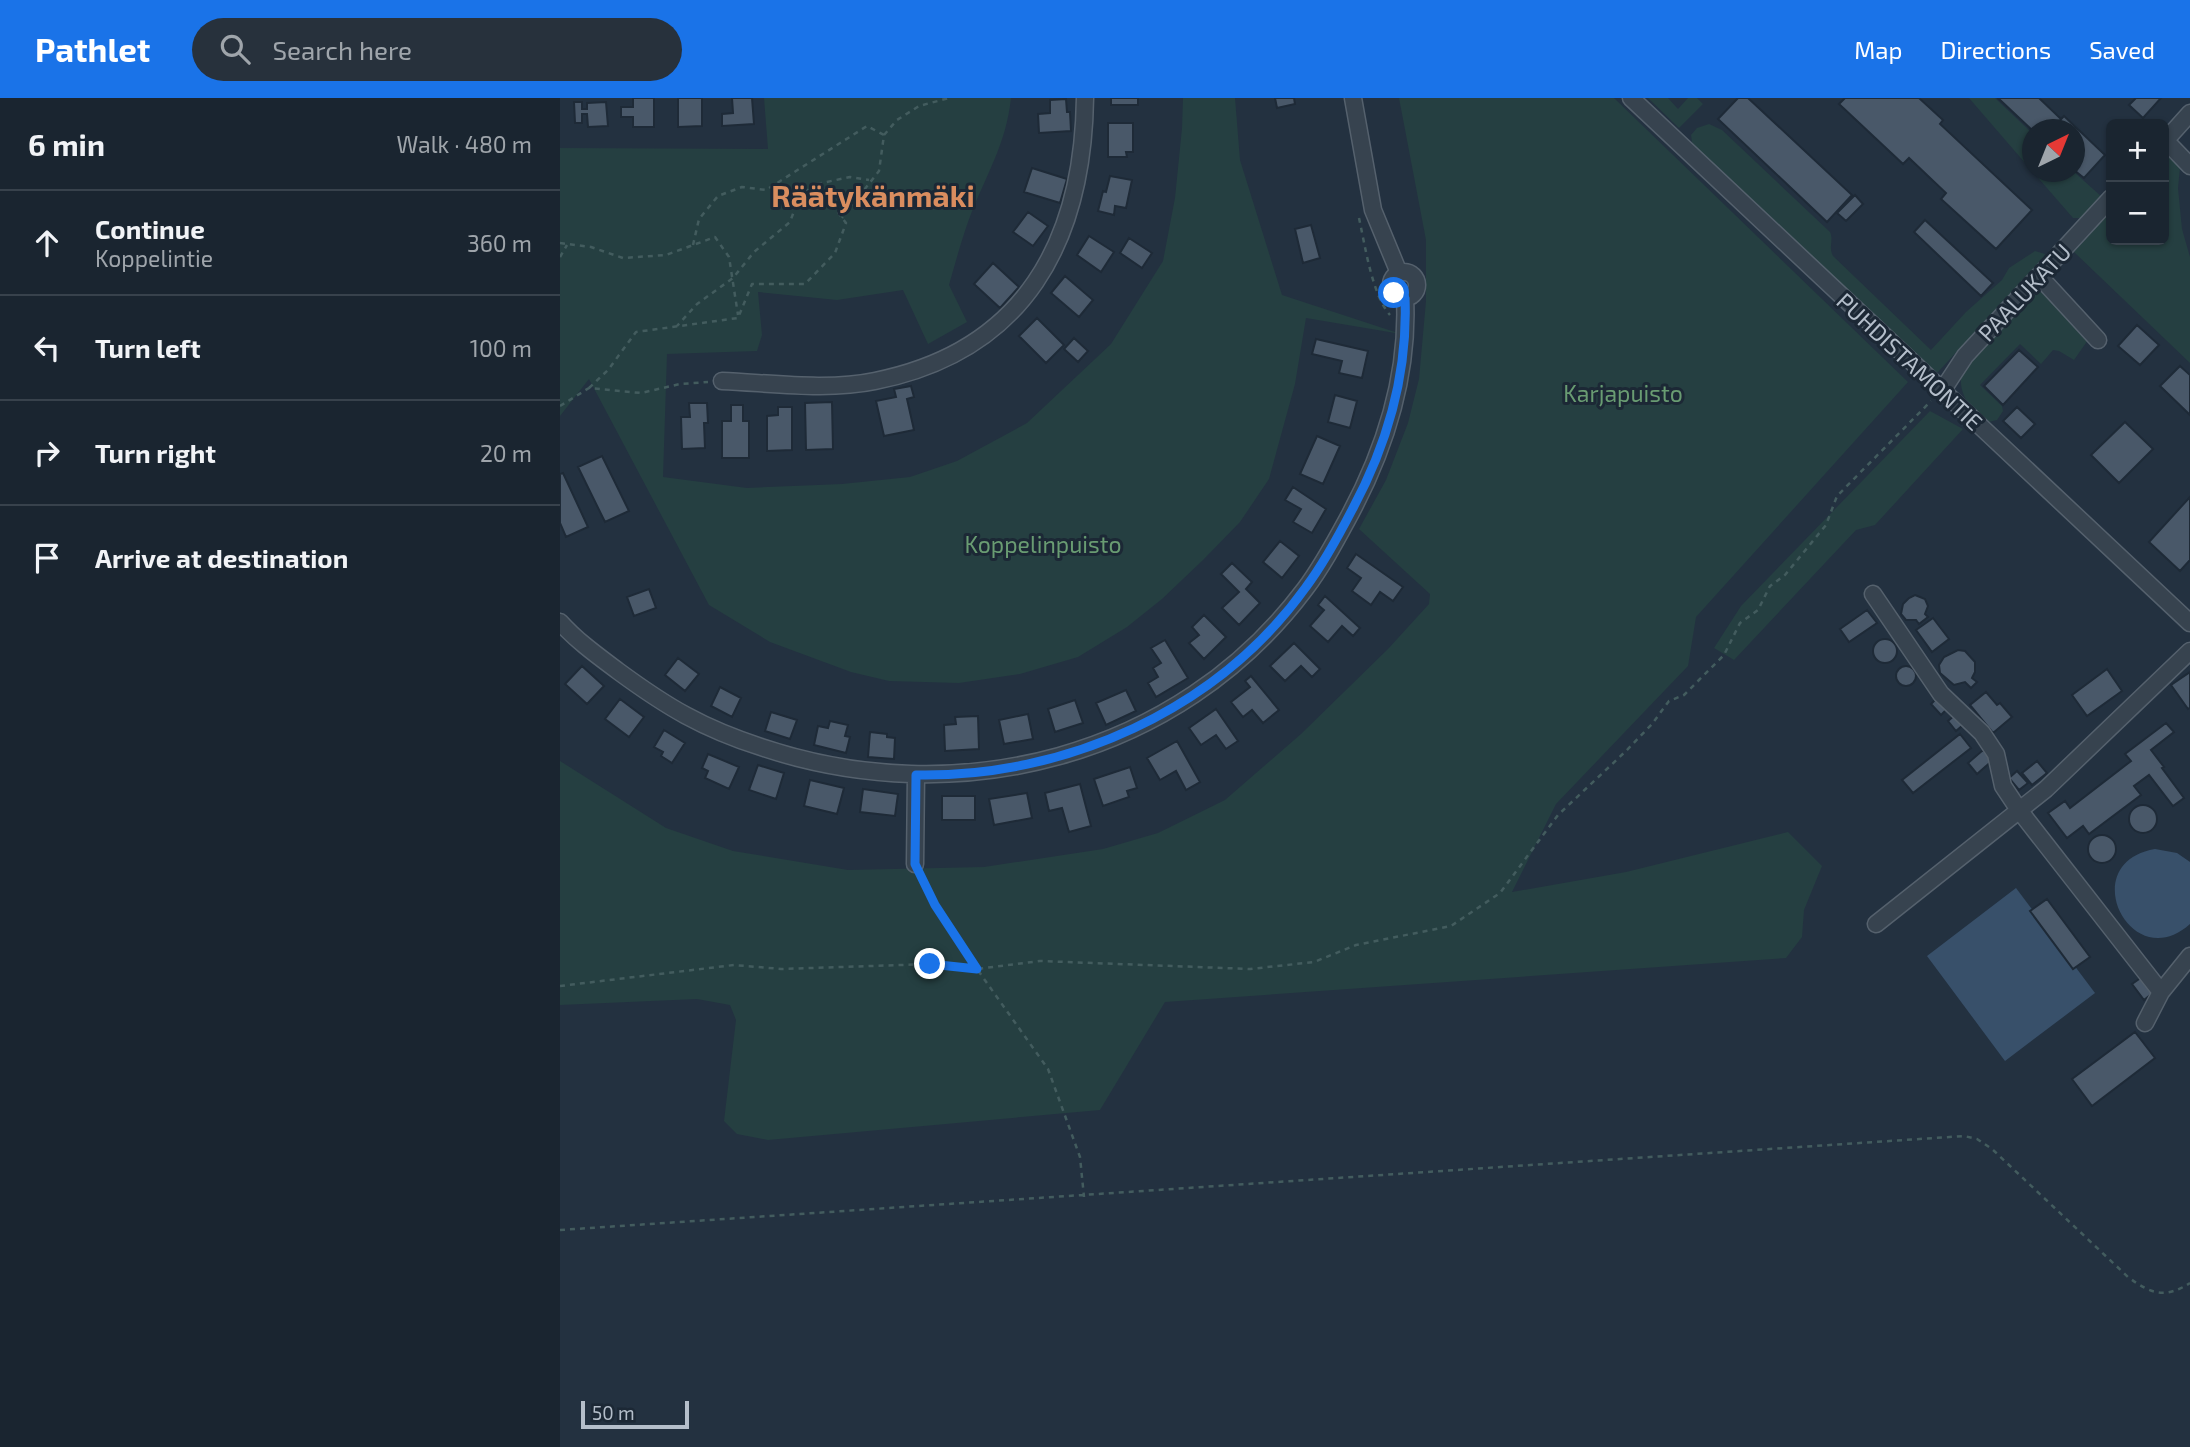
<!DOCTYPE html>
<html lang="en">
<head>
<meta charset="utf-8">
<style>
	:root { --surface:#1a2530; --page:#27313c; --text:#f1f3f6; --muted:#9fa5ab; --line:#38424c; --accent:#1a73e8 }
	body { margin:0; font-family:"Exo 2",sans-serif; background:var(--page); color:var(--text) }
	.controls { position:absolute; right:21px; top:21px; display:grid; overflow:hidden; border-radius:10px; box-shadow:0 2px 5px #0004 }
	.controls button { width:63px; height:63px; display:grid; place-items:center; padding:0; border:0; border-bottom:2px solid var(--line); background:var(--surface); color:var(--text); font:35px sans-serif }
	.compass { position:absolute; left:1462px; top:21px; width:63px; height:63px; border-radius:50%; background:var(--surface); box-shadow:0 2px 5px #0004; rotate:43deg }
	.scale { position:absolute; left:21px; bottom:18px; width:108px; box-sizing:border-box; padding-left:7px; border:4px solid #b4beca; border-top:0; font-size:19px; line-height:24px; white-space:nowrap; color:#b4beca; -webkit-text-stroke:5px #1c2835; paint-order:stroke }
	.stop { position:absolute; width:21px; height:21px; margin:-16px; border:5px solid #1a73e8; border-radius:50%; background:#fff }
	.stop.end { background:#1a73e8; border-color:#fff; box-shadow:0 2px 7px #0008 }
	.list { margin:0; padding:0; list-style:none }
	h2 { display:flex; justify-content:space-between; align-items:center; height:91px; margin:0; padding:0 28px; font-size:30px }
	h2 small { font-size:23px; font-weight:400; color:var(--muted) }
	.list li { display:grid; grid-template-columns:46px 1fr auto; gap:21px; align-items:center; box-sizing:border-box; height:105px; padding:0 28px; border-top:2px solid var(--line) }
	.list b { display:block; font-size:26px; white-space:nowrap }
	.list p { margin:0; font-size:23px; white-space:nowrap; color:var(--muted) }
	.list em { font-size:23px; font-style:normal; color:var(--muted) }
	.icon { flex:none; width:38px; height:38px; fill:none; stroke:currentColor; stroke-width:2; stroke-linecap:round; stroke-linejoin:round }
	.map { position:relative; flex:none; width:1630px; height:1349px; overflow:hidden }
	header { display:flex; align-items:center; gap:42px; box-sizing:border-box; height:98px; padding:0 35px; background:var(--accent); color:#fff }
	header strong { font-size:33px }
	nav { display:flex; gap:38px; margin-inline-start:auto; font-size:24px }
	.search { width:490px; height:63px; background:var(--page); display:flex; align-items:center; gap:18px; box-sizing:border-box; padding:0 24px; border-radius:38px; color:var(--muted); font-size:26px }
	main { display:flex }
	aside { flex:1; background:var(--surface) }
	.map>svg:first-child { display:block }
	.green { fill:#253f41 }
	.water { fill:#38506a }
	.building { fill:#495869; stroke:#1e2a37; stroke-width:2 }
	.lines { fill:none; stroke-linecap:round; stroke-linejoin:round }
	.minor-casing { stroke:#55616d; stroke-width:19 }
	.path { stroke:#435c5e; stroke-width:2.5; stroke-dasharray:5 5; stroke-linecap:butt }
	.minor { stroke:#37434f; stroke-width:16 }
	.route { stroke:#1a73e8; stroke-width:9 }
	.labels { text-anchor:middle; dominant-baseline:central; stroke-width:6; stroke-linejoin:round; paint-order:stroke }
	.street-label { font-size:23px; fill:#b4beca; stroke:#1c2835 }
	.park-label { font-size:23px; fill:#699c72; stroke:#1c2835 }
	.district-label { font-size:30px; font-weight:bold; fill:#da8d5f; stroke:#1c2835 }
</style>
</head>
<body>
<header>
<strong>Pathlet</strong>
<div class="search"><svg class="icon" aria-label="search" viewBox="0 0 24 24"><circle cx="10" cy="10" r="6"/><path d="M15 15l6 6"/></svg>Search here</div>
<nav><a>Map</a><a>Directions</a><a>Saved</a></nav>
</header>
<main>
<aside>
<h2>6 min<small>Walk · 480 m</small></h2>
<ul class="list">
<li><svg class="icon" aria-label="ahead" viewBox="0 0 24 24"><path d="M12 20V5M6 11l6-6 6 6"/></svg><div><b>Continue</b><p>Koppelintie</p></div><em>360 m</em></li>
<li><svg class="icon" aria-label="left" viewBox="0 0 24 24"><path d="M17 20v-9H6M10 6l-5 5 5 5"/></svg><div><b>Turn left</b></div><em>100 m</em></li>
<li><svg class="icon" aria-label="right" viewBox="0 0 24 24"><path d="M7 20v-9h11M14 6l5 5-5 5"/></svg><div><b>Turn right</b></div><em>20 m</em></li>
<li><svg class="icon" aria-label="arrive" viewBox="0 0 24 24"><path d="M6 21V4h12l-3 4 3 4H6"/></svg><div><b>Arrive at destination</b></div></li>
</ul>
</aside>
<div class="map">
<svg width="1630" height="1349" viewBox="0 0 1630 1349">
	<rect width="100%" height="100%" fill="#233140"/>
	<path class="green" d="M204,0h247c-5,48 -27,80 -43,124 -7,20 -13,42 -19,63l18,37 -39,22 -25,-54 -66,10 -79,-8 4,43 -5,16 -90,3 -4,123 84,11 95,-4 68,-7 47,-16 70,-38 84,-79 52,-83 12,-63 7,-70 1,-30h52l5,62 42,135 119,39 -95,-16 -11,66 -26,95 -29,43 -37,38 -41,39 -35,28 -49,30 -58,17 -61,9 -70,-2 -38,-9 -81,-30 -61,-37 -120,-226 -29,37v-268l208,1z
		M839,0h215l294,284 -212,235 -8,49 -132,138 -44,88 114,-20 162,-40 34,34 -18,44 -2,27 -16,21 -621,44 -65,108 -332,30 -31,-6 -13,-13 12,-101 -6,-15 -33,-6 -137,6v-244l106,67 67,23 115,19 136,-3 119,-18 55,-16 67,-33 76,-66 87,-85 41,-45 1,-10 -71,-65 27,-49 22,-57 11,-44 7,-78v-61z
		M1088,0h20l10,11 10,-11h9l6,6 -24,24z
		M1409,0h26l37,35v38z
		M1149,26l13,6 108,102c4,8 -2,15 3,24l98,94 35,-38 36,-32 7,-12 26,-17 10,3 -1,3 -106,115h-3c-17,-14 -25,-27 -45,-39l-189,-179 -9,-12 -1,-7 6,-7z
		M1604,55h6l10,14 -2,21 4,41 8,28v106l-116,-111 37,-41v29h53z
		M1473,74h41l28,25 -21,21h-8z
		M1476,193l8,2 44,47 -14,20 -15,-9 -6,-1 -12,14 -21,-20 -40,41 22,21 1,5 -6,9 -9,2c-18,-11 -34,-33 -24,-55z
		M1370,313l33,18 -88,96 -19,5 -122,130 -20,-12 27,-42z"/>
	<path class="water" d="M1595,751l22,4 13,9v62c-59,53 -116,-61 -35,-75z
		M1456,790l79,105 -90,68 -78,-105z"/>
	<path class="building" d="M73,0h21v29h-21v-10h-12v-10h12z
		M118,0h24v28l-24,1z
		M172,0h20l2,26 -32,2v-12l11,-1z
		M551,0h27v7h-27z
		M715,0h19l1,6 -18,4z
		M1178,0h10l104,97 -25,27 -109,-103z
		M1285,0h74l24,22 -3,4 92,86 -36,39 -55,-50 5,-6 -37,-35 -6,6 -64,-60z
		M1438,0h41l22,21 -10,11h-19z
		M1576,0h25l-18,20 -14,-13z
		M506,1l1,13h3l1,19 -32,2 -1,-19 12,-1v-13z
		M14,4h8v7h5v-6l19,-1 2,24 -20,1 -1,-13h-5v9h-7z
		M1504,18l41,39 -21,23 -10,-8v-40h-23z
		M548,25h25v29h-7l1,5h-19z
		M472,70l35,11 -7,24 -36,-11z
		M550,78l22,4 -6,28 -11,-2 -1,9 -16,-4 5,-20 3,1z
		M1295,97l8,9 -17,17 -9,-8z
		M468,114l20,14 -15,20 -20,-14z
		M1365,122l68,63 -12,13 -67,-64z
		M751,127l9,33 -17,5 -8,-34z
		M529,138l25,16 -13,20 -24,-17z
		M569,140l23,15 -10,15 -22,-15z
		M433,165l26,24 -19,21 -26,-24z
		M505,178l28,24 -14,17 -28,-24z
		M477,220l27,27 -18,18 -27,-27z
		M1577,227l22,20 -19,20 -22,-19z
		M514,240l14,13 -10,11 -14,-13z
		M756,241l52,12 -6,27 -23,-5 3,-12 -30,-7z
		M1459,252l19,17 -35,38 -19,-19z
		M1620,268l10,9v40l-30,-29z
		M351,288l3,11 -7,2 7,31 -30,6 -8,-35 20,-4 -2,-8z
		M775,297l22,6 -7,27 -22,-6z
		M272,304l1,47 -27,1 -1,-47z
		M129,305h18l1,20h-4l1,25 -23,1 -1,-32h9z
		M171,307h12v16h6v37h-27v-37h9z
		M218,309h14v43l-25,1v-35l11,-1z
		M1457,309l18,17 -14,14 -18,-17z
		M1565,324l28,27 -34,34 -28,-28z
		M757,338l23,10 -17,38 -23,-10z
		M42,358l27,55 -24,11 -27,-55z
		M3,375l25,54 -22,10 -6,-14v-49z
		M733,389l33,22 -14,24 -19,-11 8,-13 -16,-9z
		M1630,399v63l-10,11 -31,-29z
		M720,443l19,15 -17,22 -19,-16z
		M796,456l47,33 -10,14 -13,-9 -9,13 -19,-14 9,-13 -14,-10z
		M672,465l20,19 -6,7 14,14 -21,22 -17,-17 17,-16 -18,-18z
		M89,491l7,19 -22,8 -7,-19z
		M1355,497l10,4 3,7 -3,8 3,3 -9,7 -3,-4h-10l-5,-6 2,-10 6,-6z
		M765,498l35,32 -7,8 -11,-10 -14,16 -18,-16 14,-16 -6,-5z
		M1307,512l10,13 -28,19 -9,-13z
		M644,517l22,22 -22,22 -15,-16 10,-8 -7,-8z
		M1373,520l16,21 -17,13 -16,-22z
		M1313 553a12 12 0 1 1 24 0a12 12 0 1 1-24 0Z
		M605,542l23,38 -32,19 -8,-14 10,-6 -5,-9 8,-5 -10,-15z
		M734,545l26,26 -8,8 -11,-11 -16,15 -15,-15z
		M1398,552l7,1 10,11v10l-3,6 5,4 -6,6 -6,-6 -11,3 -14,-12 -1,-8 5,-8z
		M118,560l21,16 -14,17 -20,-16z
		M22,568l22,20 -17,18 -22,-20z
		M1336 578a10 10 0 1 1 20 0a10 10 0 1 1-20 0Z
		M1547,571l15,22 -35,25 -15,-21z
		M1630,574v36l-2,1 -17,-24z
		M691,578l28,34 -16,13 -11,-13 -9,7 -12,-15 19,-15 -5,-6z
		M160,589l21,11 -9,19 -21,-11z
		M566,592l10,21 -30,14 -10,-22z
		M1426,594l11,13 3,-2 12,14 -19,16 -23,-28z
		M60,601l24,18 -15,20 -24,-18z
		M1376,601l10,11 -5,5 -10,-11z
		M515,602l8,23 -28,9 -7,-23z
		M656,611l22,32 -12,8 -10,-14 -15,10 -12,-17z
		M211,614l26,8 -7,19 -25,-8z
		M468,616l5,25 -29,5 -5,-24z
		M1395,617l8,10 -7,6 -8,-10z
		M418,618l1,33 -34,2 -1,-26 12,-1 -1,-7z
		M270,623l18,4 -3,11 5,1 -4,16 -32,-8 4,-19 10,2z
		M1606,625l8,9 -23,18 13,17 -2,1 22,30 -11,8 -24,-31 -15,11 7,9 -52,39 -6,-8 -16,12 -19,-25 17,-12 5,7 61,-47 -6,-7z
		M104,632l21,13 -13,20 -11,-7 2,-4 -9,-5z
		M310,634l17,2v3l8,1 -1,21 -26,-2z
		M1400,636l11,14 -58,45 -11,-13z
		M617,643l23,41 -14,8 -10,-19 -16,9 -13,-22z
		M1423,652l10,10 -16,14 -9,-11z
		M148,656l31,13 -10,22 -24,-11 3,-7 -6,-3z
		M1477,663l10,12 -15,12 -10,-12z
		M198,667l26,8 -8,26 -27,-9z
		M570,669l7,21 -10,3 2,6 -26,9 -9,-27z
		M1457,673l11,12 -9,7 -10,-12z
		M250,682l34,8 -7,26 -33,-8z
		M520,686l11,42 -22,6 -7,-24 -13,3 -4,-18z
		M303,691l35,5 -3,22 -35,-4z
		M467,695l5,25 -38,7 -5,-26z
		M382,698h33v24h-33z
		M1569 721a14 14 0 1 1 28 0a14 14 0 1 1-28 0Z
		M1528 751a14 14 0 1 1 28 0a14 14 0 1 1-28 0Z
		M1487,801l43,58 -17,12 -43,-58z
		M1582,879l12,15 -10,8 -12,-16z
		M1575,934l20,26 -63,48 -20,-27z"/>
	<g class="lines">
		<g class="minor-casing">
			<path id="minor" d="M793,0l20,112 26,63
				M1071,0l559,525
				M1605,42l25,26
				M1604,44l26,-29
				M831 187a13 13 0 1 1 26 0a13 13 0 1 1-26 0Z
				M1479,178l59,64
				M162,283c49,2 106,10 153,0 150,-30 208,-140 210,-283
				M1382,293l23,-35 146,-158
				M1313,496l68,100 41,39 14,21 7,32 16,24 142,182
				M0,524c17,19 38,34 58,49 49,36 84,57 143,76 196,66 417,11 544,-158 16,-21 29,-45 42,-69 37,-68 62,-144 58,-222
				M355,766l1,-89
				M1316,826l170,-135 144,-138
				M1585,925l16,-31 29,-36"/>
		</g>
		<path class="path" d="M324,37l13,-15 22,-14 30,-8
			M257,86l33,-7 19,3
			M799,120c6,27 13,77 31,97
			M0,145l31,4 32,11 43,-3 49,-18 14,20 9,58
			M133,147l6,-26 19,-23 24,-9 24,3 101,-64 17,9 -5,36 -37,47
			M0,159l7,-12
			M29,290l19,-18 28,-38 102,-14 14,-34h53l30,-31 11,-30 -29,-39 -17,11 -10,27 -36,30 -21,26 -36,26 -20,22
			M0,308l29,-18 52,5 39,-9 28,-2
			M361,779l14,28 42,64 71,100 32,88 4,40
			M0,888l174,-21 47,4 149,-5 47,5 63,-8 210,8 64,-7 42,-17 95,-19 49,-33 58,-78 68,-64 26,-27 17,-23 15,-6 40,-40 16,-32 18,-13 12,-24 15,-11 41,-50 11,-29 94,-95
			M0,1132l1404,-94 13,3 15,10 136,128c23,17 37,22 62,6"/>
		<use href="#minor" class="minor"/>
	</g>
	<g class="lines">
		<path class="route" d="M370,866l47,5 -42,-64 -20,-41 1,-89c149,3 302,-65 390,-188 18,-24 32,-50 46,-77 35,-65 56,-138 53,-212l-11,-5"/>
	</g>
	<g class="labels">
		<g class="street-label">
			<text transform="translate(1464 194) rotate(-47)">PAALUKATU</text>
			<text transform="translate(1350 263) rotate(43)">PUHDISTAMONTIE</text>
		</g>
		<g class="park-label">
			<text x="1063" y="295">Karjapuisto</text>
			<text x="483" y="446">Koppelinpuisto</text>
		</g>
		<g class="district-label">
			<text x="313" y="97">Räätykänmäki</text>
		</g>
	</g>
</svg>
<div class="controls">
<button>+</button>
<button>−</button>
</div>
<svg class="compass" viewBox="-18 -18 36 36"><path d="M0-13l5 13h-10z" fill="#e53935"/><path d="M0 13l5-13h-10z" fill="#9fa5ab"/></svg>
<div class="scale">50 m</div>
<div class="stop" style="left:834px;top:195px"></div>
<div class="stop end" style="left:370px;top:866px"></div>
</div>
</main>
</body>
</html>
